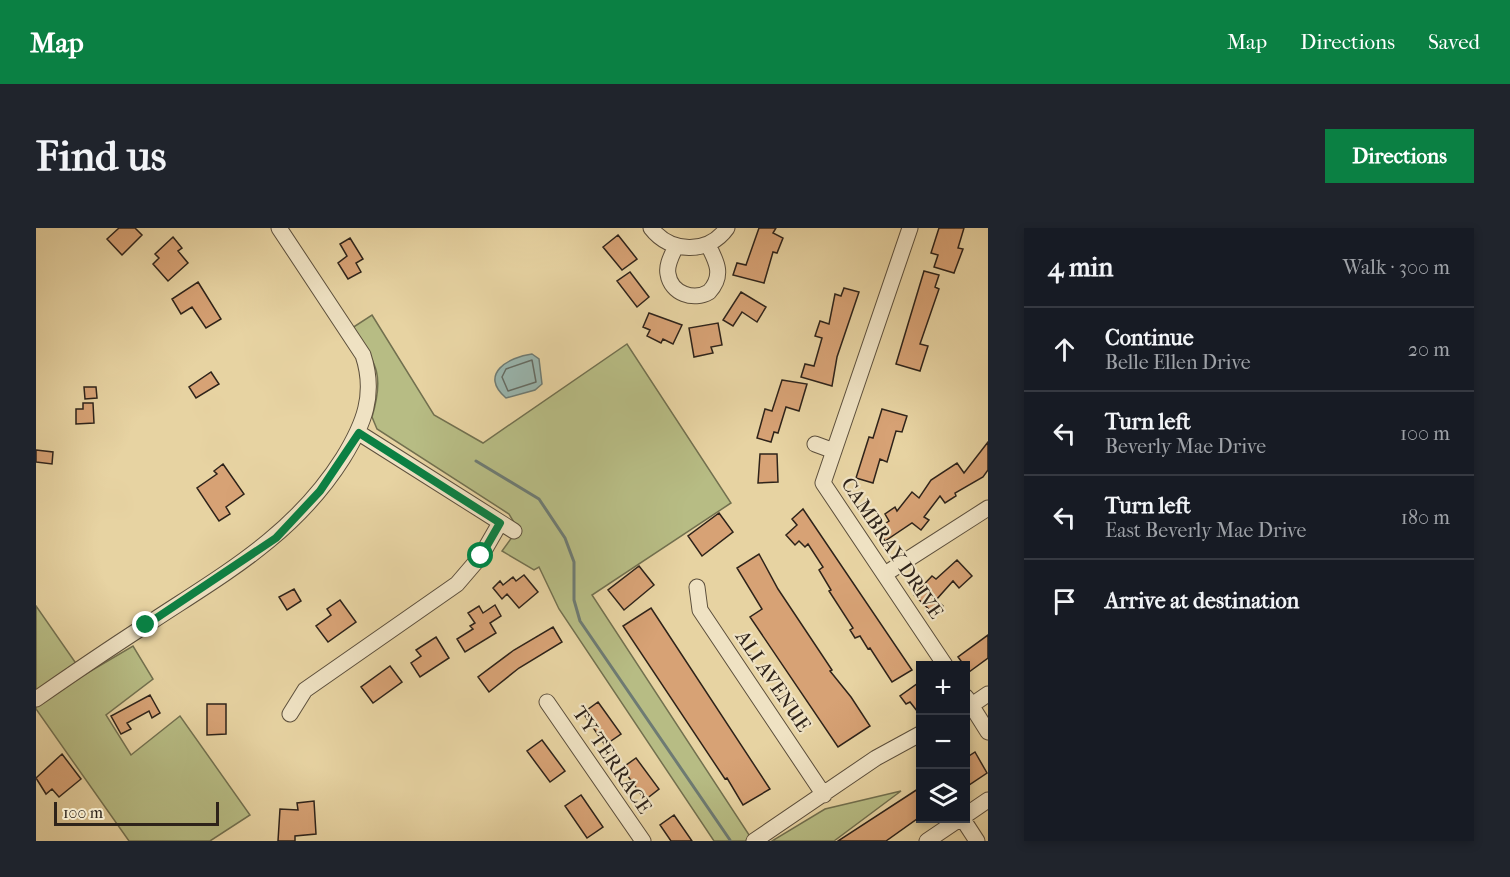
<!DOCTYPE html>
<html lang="en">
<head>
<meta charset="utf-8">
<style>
	:root { --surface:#171b24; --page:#20242c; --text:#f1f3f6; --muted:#9ea1a6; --line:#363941; --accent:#0b8043 }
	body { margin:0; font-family:"IM FELL French Canon",serif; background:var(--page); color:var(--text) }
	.controls { position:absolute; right:18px; bottom:18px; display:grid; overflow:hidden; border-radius:0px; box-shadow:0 3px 9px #0003 }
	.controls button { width:54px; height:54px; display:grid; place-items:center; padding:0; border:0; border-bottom:2px solid var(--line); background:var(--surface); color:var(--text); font:30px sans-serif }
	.scale { position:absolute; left:18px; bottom:15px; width:165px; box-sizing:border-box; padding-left:6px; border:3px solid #2e231a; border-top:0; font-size:16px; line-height:21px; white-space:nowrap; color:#2e231a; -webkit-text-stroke:4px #efe2c3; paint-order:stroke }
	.stop { position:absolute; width:18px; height:18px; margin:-14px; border:4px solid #0b8043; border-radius:50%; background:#fff }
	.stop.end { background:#0b8043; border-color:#fff; box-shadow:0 2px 6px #0008 }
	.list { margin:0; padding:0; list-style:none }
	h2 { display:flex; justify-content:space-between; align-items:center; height:78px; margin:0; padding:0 24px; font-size:26px }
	h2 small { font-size:20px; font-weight:400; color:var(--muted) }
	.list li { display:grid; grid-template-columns:39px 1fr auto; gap:18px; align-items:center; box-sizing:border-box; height:84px; padding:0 24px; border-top:2px solid var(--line) }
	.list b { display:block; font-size:22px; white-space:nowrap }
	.list p { margin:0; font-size:20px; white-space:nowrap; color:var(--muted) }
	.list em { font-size:20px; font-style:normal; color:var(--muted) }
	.icon { flex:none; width:33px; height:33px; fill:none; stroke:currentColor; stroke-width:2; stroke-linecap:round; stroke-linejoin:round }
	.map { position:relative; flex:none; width:952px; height:613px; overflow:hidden; border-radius:0px }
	header { display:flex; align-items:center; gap:36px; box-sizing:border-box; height:84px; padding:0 30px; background:var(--accent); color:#fff }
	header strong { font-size:28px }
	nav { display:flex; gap:33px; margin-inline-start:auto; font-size:21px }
	.intro { display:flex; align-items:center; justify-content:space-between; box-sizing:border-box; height:144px; padding:0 36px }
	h1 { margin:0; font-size:42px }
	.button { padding:15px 27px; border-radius:0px; background:var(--accent); color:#fff; font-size:21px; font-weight:700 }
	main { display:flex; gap:36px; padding:0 36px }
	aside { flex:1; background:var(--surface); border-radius:0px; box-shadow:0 3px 9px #0003 }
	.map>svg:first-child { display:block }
	.green { fill:#b7bc84; stroke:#72704f; stroke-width:1.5 }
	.water { fill:#99b6af; stroke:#6e7b73; stroke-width:1.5 }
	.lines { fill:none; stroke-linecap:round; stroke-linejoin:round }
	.shore { stroke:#646c64; stroke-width:1.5 }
	.stream { stroke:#6e7b73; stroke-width:3 }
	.building { fill:#d7a275; stroke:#2e231a; stroke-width:1.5 }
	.minor-casing { stroke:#5c4f3c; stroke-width:17 }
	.minor { stroke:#efe2c3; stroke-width:15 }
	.route { stroke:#0b8043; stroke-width:8 }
	.labels { text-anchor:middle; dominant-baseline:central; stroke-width:4.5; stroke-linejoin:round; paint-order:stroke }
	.street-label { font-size:20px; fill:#2e231a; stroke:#efe2c3 }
</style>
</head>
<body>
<header>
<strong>Map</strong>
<nav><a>Map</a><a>Directions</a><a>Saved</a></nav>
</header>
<div class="intro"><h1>Find us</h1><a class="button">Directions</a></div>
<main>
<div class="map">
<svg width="952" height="613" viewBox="0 0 952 613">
	<rect width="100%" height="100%" fill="#e7d3a2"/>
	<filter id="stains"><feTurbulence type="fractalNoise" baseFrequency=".00333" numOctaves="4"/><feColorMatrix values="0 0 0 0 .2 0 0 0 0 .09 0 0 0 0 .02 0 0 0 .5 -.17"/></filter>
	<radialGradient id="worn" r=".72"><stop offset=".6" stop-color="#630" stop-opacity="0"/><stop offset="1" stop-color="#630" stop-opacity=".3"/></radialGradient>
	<path class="green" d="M336,87l62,100 49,28 144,-99 104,159 -139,92 161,246h-39l-155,-232 -20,-42 -5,3 -32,-19 16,-22 -9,-15 -132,-85 -5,-12c13,-44 4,-53 -20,-89z
		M0,378l48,69 49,-29 20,33 -47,36 25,40 49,-39 70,99 -40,26h-81l-93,-132z
		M865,563l-67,50h-62l53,-32z"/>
	<path class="water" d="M496,126l7,5 3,25 -7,6 -29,8c-28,-24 3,-41 26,-44z"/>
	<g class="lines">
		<path class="shore" d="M496,132l4,22 -28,9 -6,-14 4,-8z"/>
		<path class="stream" d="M440,233l63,38 26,39 9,24v38l6,21 150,219"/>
	</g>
	<path class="building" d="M83,0h16l7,7 -20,20 -15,-16z
		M723,0h17l-3,5 10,5 -6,15 -4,-1 -9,31 -31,-8 4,-12 9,2z
		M903,0h25l-6,20 5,1 -9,24 -20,-6 4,-12 -7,-2z
		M582,7l19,24 -15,11 -19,-23z
		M137,9l9,11 -4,3 10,12 -20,18 -15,-17 6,-6 -4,-4z
		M314,10l13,21 -7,4 5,9 -13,7 -10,-16 9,-7 -7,-12z
		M888,43l15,4 -4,12 4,2 -19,55 8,2 -8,25 -24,-7z
		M594,44l19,25 -12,10 -20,-26z
		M162,54l23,37 -15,9 -14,-21 -11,7 -9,-15z
		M808,60l15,4 -22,65 -5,29 -31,-9 4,-13 9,2 8,-28 -7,-2 5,-15 9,3 6,-30 6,2z
		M705,64l25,15 -9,15 -15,-10 -9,14 -10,-6z
		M613,85l33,12 -9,19 -10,-5 -2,4 -14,-7 3,-6 -7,-3z
		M682,95l4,22 -11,2 2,6 -19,4 -5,-29z
		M175,144l8,12 -23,14 -7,-11z
		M746,152l25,4 -8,27 -13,-4 -8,26 -4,-1 -3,10 -14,-4 8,-29 7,2z
		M48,159h12l1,11 -12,1z
		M47,175h10l1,20 -18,1v-15h7z
		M846,181l25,7 -5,16 -6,-1 -9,31 -7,-3 -7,24 -17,-5 13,-41 4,1z
		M952,214v28l-5,7 -28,16 1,3 -11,7 -5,-7 -16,21 5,3 -8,10 -9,-7 -27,18 -8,-12 12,-8 -4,-7 10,-7 2,4 15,-19 7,6 12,-18 26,-17 7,10z
		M0,222l17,2 -1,12 -16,-2z
		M724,226h17l1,28 -20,1z
		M187,236l21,30 -18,13 4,7 -11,7 -22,-33 20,-14 -3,-3z
		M767,281l109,161 -20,12 -22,-34 -2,1 -8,-13 -5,2 -5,-8 3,-2 -24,-37 2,-1 -12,-20 4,-3 -15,-23 -3,3 -6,-6 -4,4 -9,-10 11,-10 -5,-6z
		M683,285l14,19 -31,24 -14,-20z
		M723,326l19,35 54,81 -2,1 21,26 19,29 -32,21 -88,-130 12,-8 -25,-41z
		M921,332l15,16 -13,12 -6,-7 -17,19 7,6 -8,9 -21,-20 18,-19 4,3z
		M603,338l15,19 -30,25 -16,-20z
		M488,347l14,17 -19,16 -12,-14 -5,5 -9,-11 7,-7 3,4 10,-8 3,4z
		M258,361l7,12 -14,9 -8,-13z
		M304,372l16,22 -28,20 -12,-16 15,-11 -4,-6z
		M459,377l6,11 -11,7 6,10 -31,19 -8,-13 16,-10 -3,-3 5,-3 -7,-10 11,-7 4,7z
		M615,380l119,181 -27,16 -16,-27 -2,1 -102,-153z
		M517,399l9,15 -43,26 -30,24 -11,-15 36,-27z
		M952,407v23l-19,14 -11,-15z
		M400,409l13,21 -29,19 -9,-14 10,-7 -5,-6z
		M354,438l12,16 -29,21 -12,-16z
		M885,453v35l-11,-14 -4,2 -6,-8z
		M114,467l10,18 -8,5 -3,-7 -22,12 4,6 -10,5 -10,-18z
		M562,474l23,32 -16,11 -22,-32z
		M171,476h19v30l-19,1z
		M506,512l23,31 -15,11 -23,-31z
		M939,524l12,21 -21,14v-29z
		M26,526l19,25 -22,18 -7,-8 -6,5 -10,-16z
		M600,530l23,31 -14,11 -23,-32z
		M885,559v29l-35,25h-48z
		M545,567l22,32 -16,11 -22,-32z
		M278,573l2,33 -21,2v5h-17l2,-32 18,1 -1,-7z
		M638,587l18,26h-21l-11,-16z"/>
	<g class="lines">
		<g class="minor-casing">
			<path id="minor" d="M615,0c19,25 57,27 76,0
				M874,0l-87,255 122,182
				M640,18c-4,9 -10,19 -8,28 3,20 26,27 41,18 15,-16 8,-30 -1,-47
				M323,205l155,98
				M779,216l19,7
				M849,346l103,-66
				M661,359l3,23 124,185
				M930,469l22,35
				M0,471c39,-27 78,-54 118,-79 73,-48 141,-86 189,-162 21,-34 33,-64 20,-103l-84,-127
				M511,474l96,139
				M930,481l22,-15
				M254,486l15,-24 152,-106 24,-28 19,-33
				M930,587l22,-15
				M926,590l15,23
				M718,613l122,-83 44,-24
				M891,613l34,-23"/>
		</g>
		<use href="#minor" class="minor"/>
	</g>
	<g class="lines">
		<path class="route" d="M110,397l130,-87 44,-47 39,-58 141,90 -19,33"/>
	</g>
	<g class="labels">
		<g class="street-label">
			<text transform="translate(856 320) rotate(56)">CAMBRAY DRIVE</text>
			<text transform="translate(737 453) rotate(56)">ALI AVENUE</text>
			<text transform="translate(576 532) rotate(56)">TY TERRACE</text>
		</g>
	</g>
	<rect width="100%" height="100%" filter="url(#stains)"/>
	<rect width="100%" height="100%" fill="url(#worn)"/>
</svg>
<div class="controls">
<button>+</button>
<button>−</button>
<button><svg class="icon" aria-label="layers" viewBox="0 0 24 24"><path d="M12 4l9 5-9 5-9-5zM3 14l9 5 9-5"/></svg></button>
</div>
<div class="scale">100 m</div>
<div class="stop" style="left:445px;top:328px"></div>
<div class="stop end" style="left:110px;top:397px"></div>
</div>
<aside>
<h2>4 min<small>Walk · 300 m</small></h2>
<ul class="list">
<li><svg class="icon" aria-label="ahead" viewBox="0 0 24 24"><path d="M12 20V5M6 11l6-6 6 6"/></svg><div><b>Continue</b><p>Belle Ellen Drive</p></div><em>20 m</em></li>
<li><svg class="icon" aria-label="left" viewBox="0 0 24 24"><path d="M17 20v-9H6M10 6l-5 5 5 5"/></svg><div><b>Turn left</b><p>Beverly Mae Drive</p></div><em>100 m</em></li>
<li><svg class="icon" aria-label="left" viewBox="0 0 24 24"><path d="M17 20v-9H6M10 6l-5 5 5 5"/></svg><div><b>Turn left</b><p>East Beverly Mae Drive</p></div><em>180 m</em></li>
<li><svg class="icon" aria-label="arrive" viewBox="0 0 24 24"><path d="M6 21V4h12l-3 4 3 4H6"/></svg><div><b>Arrive at destination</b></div></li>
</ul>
</aside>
</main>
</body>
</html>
